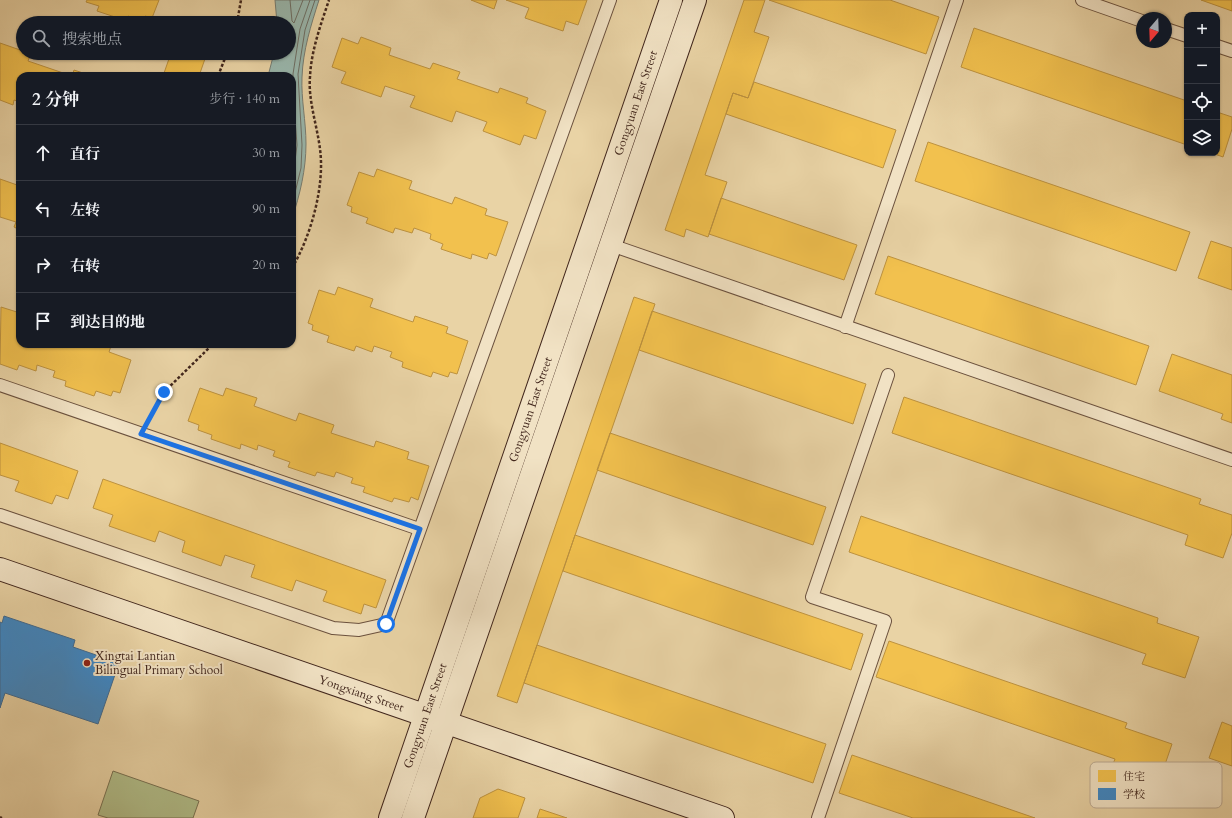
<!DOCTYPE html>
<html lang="zh">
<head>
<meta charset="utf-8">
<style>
	:root { --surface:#171b24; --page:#20242c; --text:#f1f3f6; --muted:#9ea1a6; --line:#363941 }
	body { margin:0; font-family:Cardo,"Noto Serif SC",serif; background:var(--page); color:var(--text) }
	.controls { position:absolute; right:12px; top:12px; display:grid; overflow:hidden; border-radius:8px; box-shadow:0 1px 3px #0004 }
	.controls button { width:36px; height:36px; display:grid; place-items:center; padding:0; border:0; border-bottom:1px solid var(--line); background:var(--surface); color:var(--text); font:20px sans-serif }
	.compass { position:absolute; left:1136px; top:12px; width:36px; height:36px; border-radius:50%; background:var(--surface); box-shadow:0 1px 3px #0004; rotate:199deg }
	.stop { position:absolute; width:12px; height:12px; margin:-9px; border:3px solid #1a73e8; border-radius:50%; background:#fff }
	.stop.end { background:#1a73e8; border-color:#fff; box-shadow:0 1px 4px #0008 }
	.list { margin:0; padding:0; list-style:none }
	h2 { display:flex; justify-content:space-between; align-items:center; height:52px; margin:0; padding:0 16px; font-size:17px }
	h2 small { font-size:13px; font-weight:400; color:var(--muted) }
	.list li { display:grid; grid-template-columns:26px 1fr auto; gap:12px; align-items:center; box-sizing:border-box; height:56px; padding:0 16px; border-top:1px solid var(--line) }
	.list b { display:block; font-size:15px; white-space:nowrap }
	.list em { font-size:13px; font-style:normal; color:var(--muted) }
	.icon { flex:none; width:22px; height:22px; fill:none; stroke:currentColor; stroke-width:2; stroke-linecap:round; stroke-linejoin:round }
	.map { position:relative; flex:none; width:1232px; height:818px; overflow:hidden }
	.search { position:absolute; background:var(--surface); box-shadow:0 1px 3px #0004; left:16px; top:16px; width:280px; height:44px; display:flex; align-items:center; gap:10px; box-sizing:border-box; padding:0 14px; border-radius:22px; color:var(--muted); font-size:15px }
	.panel { position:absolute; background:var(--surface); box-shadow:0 1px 3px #0004; left:16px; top:72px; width:280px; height:276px; border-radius:12px }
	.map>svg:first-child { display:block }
	.green { fill:#b1be8a; stroke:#797253 }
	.water { fill:#99b7ad; stroke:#767d73 }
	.homes { fill:#f2c14e; stroke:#bd923f }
	.schools { fill:#3f88c5; stroke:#406b92 }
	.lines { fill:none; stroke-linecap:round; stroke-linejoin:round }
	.shore { stroke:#6d6e64; stroke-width:1 }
	.lane-casing { stroke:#6b513e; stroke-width:14 }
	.secondary-casing { stroke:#41261c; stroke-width:24 }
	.path { stroke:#41261c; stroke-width:2.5; stroke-dasharray:3 2; stroke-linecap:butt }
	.lane { stroke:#f1e2c4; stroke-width:12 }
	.secondary { stroke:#f1e2c4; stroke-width:22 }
	.route { stroke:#1a73e8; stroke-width:5 }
	.poi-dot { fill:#8f2418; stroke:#f1e2c4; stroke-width:1.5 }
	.labels { text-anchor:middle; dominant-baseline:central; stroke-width:4; stroke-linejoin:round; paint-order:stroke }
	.street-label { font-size:12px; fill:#41261c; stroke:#f1e2c4 }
	.poi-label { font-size:12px; fill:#41261c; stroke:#f1e2c4; text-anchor:start }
	.key { fill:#f1e2c4; stroke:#bcaa92; stroke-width:1 }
	.key-label { font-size:11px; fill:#41261c }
</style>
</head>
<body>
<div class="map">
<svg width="1232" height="818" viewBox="0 0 1232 818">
	<rect width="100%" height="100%" fill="#e9d3a5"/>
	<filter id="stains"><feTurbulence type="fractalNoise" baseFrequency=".005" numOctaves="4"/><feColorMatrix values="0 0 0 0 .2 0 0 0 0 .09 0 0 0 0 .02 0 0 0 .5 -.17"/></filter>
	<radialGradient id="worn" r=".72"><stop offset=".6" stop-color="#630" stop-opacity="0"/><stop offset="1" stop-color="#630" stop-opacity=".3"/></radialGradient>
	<path class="green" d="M113,771l86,30 -6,17h-85l-10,-3z"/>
	<path class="water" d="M275,0h44c-8,25 -16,50 -17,77 -1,22 4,44 4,67 0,25 -6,51 -14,74v-142h-24l6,-23h15v-30h-12z"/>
	<path class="homes" d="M87,0h72l-7,18 -7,-2 -2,5 -15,-5 -1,5 -30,-10 2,-5 -13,-4z
		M471,0h26l-3,9z
		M506,0h81l-9,25 -12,-4 -3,10 -38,-13 4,-10z
		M744,0h21l-11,32 15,5 -21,61 -15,-5 -28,82 22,7 -19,55 -22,-8 -2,8 -19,-7z
		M769,0h121l49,17 -13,37z
		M1201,0h31v11z
		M974,28l213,73v44l-226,-78z
		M361,37l30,11 -2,7 41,14 3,-6 27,9 -3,7 41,14 2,-5 28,10 -2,5 20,8 -10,28 -12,-4 -4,10 -37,-14 4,-9 -31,-11 -4,11 -42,-15 5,-11 -30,-10 -4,11 -40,-14 5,-11 -14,-5 10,-29 16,6z
		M0,43l23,8v2h8l-3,8 44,15 2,-6 18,6h-72v26l-6,-2 -1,5 -13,-5z
		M171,53h36l-8,23h-36z
		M754,82l142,48 -13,38 -157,-54 7,-21 15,5z
		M1217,112l15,5v12l-9,28 -11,-4h5z
		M928,142l262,90 -14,39 -261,-90z
		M377,169l35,12 -3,8 43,15 3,-7 32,12 -2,6 23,7 -12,34 -7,-3 -2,6 -15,-5 -1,5 -30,-10 2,-5 -13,-5 1,-5 -17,-6 -2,5 -17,-5 -2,5 -27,-10 2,-5 -17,-6 1,-5 -5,-2 12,-33 15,5z
		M0,179l20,7v44l-6,-3 2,-5 -16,-5z
		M721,198l136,47 -13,35 -135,-46z
		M1211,241l21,7v42l-34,-12z
		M888,256l261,90 -13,39 -261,-91z
		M338,287l35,12 -3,8 43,15 2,-6 33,11 -2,6 22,8 -11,33 -7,-2 -2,5 -15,-5 -2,5 -29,-10 1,-5 -13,-5 2,-5 -18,-6 -2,6 -16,-6 -2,5 -27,-9 2,-6 -17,-6 1,-5 -5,-2 11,-33 16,5z
		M634,297l21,7 -138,399 -20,-7z
		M1,307l19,6v31h85l6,2 -2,6 22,8 -11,33 -7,-2 -2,5 -15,-5 -2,5 -29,-10 1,-5 -13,-4 2,-6 -18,-6 -1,6 -17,-6 -2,5 -17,-6z
		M652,311l214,73 -13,40 -214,-74z
		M1172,354l60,21v48l-11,-4 2,-5 -64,-23z
		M200,388l23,8 3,-8 31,10 -3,8 42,15 3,-8 35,12 -3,8 43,14 2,-6 33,11 -2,7 22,7 -11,34 -7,-3 -2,5 -15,-4 -2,4 -29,-10 2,-5 -14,-4 2,-5 -17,-6 -2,5 -17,-5 -2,4 -27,-9 2,-5 -17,-6 2,-5 -17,-6 -1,5 -16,-6 -1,5 -29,-10 1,-4 -14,-5 1,-5 -11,-4z
		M904,397l297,102 -2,5 33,11v18l-9,25 -38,-13 3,-10 -296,-102z
		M610,433l216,74 -13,38 -216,-75z
		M0,443l78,28 -10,28 -12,-4 -4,9 -37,-13 4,-10 -19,-6z
		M103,479l283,101 -10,28 -12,-4 -3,10 -38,-13 4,-10 -31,-11 -4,11 -41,-14 4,-12 -30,-10 -4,11 -39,-14 3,-11 -26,-10 -4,11 -46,-16 4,-11 -20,-7z
		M861,516l297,102 -1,5 42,14 -14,41 -43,-14 4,-10 -297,-102z
		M575,535l288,99 -12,36 -288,-99z
		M889,641l238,82 -2,5 47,16 -14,41 -47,-16 4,-10 -239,-82z
		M537,645l289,99 -13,39 -289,-100z
		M1222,722l10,4v40l-23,-8z
		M852,755l183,63h-122l-74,-25z
		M498,789l27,9 -7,20h-45l7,-20z
		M540,809l27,9h-30z"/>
	<path class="schools" d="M4,616l71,24 -2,7 46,16 -21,61 -93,-31 -5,15v-86l2,1z"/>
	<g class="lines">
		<path class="shore" d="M290,0l2,21 2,2 9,-23
			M292,185l5,-40 -4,-53v-18l7,-45 10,-29
			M292,205l9,-37 1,-23 -4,-71 7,-44 10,-30"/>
		<g class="lane-casing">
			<path id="lane" d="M1082,0l60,21
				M1166,29l21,7
				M1217,46l15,5
				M611,245l621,215
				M845,327l112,-327
				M0,385l419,144
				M0,515l333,113 26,2 27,-6 224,-624
				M818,818l67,-197 -73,-24 76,-222"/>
		</g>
		<g class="secondary-casing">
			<g id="secondary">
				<path id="s1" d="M0,569l723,249"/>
				<path id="s2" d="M390,818l281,-818"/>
				<path d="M413,818l282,-818"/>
			</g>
		</g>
		<path class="path" d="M237,23l4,-23
			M218,76l9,-23
			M292,268c19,-32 33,-82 28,-119 -3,-24 -12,-49 -10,-72 1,-26 11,-53 19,-77
			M149,419l15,-27 49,-48
			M0,817l2,1"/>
		<use href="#lane" class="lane"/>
		<use href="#secondary" class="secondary"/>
	</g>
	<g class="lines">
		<path class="route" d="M164,392l-23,42 279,95 -34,95"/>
	</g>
	<circle class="poi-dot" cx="87" cy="663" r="4"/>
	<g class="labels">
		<g class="street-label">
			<text stroke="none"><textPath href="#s2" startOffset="756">Gongyuan East Street</textPath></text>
			<text stroke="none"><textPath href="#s2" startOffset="432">Gongyuan East Street</textPath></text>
			<text stroke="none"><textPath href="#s1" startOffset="382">Yongxiang Street</textPath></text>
			<text stroke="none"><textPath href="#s2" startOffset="108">Gongyuan East Street</textPath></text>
		</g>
		<g class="poi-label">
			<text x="95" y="656">Xingtai Lantian<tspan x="95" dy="14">Bilingual Primary School</tspan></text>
		</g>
	</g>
	<rect x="1090" y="762" width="132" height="46" rx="6" class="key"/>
	<rect x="1098" y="770" width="18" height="12" fill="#f2c14e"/>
	<rect x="1098" y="788" width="18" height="12" fill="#3f88c5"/>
	<g class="key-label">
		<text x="1123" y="780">住宅</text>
		<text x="1123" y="798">学校</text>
	</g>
	<rect width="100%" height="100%" filter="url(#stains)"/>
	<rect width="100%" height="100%" fill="url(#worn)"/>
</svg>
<div class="controls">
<button>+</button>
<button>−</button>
<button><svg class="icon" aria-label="locate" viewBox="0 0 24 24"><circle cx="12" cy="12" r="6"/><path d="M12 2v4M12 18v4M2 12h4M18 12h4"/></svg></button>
<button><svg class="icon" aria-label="layers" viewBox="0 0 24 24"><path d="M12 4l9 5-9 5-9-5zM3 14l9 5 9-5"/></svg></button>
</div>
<svg class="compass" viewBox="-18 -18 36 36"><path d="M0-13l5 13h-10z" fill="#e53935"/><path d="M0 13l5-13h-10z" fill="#9ea1a6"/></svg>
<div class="stop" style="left:386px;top:624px"></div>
<div class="stop end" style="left:164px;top:392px"></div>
<div class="search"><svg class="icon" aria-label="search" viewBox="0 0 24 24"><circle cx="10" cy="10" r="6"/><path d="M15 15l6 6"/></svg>搜索地点</div>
<section class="panel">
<h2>2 分钟<small>步行 · 140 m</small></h2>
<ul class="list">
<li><svg class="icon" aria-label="ahead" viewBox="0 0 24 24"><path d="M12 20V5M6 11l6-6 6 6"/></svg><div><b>直行</b></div><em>30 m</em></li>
<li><svg class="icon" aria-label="left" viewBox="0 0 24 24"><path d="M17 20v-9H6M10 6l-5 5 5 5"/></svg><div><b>左转</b></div><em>90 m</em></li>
<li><svg class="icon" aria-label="right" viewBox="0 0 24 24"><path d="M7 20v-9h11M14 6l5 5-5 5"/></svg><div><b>右转</b></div><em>20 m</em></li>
<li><svg class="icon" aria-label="arrive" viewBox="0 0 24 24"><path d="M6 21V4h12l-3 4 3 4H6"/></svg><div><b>到达目的地</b></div></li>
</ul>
</section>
</div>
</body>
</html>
